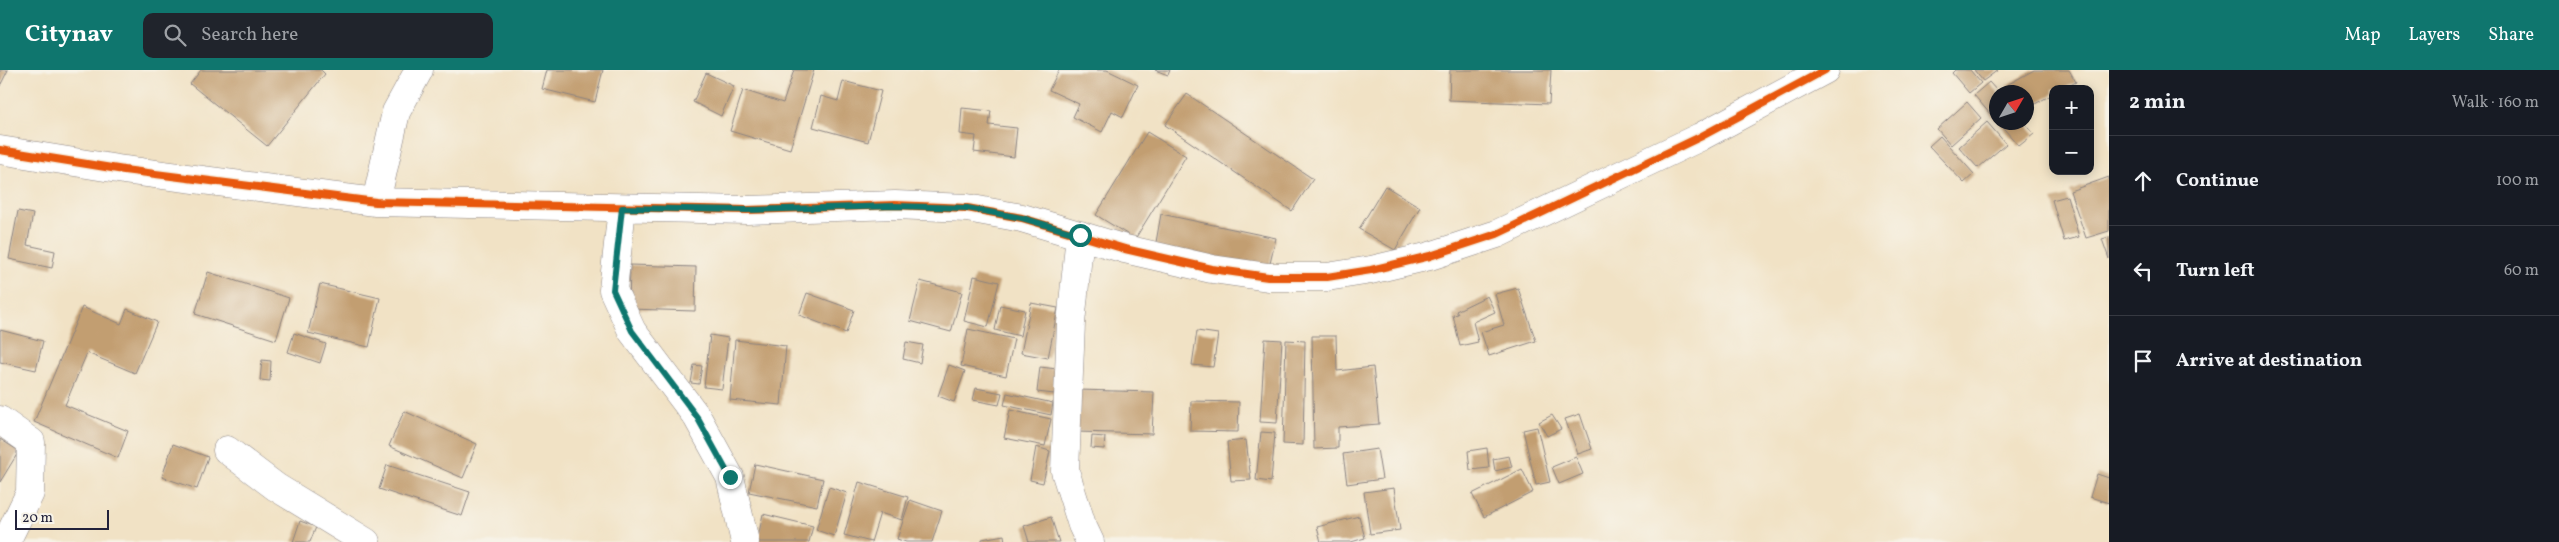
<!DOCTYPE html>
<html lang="en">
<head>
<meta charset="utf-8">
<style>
	:root { --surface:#171b24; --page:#20242c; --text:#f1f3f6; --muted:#9ea1a6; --line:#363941; --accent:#0f766e }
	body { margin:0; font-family:Vollkorn,serif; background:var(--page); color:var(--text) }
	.controls { position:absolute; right:15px; top:15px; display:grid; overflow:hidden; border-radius:10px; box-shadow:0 2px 12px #0003 }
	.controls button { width:45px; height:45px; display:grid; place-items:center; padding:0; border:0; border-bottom:1px solid var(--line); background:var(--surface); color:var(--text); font:25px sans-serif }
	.compass { position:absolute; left:1989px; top:15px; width:45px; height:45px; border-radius:50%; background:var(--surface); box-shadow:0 2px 12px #0003; rotate:51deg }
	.scale { position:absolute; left:15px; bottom:12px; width:94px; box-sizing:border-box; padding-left:5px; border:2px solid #22223b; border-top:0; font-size:14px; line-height:18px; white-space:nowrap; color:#22223b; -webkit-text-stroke:4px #f7f3e8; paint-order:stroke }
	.stop { position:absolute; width:15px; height:15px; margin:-11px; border:4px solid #0f766e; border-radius:50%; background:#fff }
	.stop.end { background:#0f766e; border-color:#fff; box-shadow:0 1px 5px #0008 }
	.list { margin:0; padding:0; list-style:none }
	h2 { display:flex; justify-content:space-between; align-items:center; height:65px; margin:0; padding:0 20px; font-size:21px }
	h2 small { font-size:16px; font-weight:400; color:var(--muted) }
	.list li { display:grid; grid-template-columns:32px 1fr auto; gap:15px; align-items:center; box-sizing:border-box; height:90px; padding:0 20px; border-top:1px solid var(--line) }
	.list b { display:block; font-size:19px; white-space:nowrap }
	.list em { font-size:16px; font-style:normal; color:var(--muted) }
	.icon { flex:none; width:28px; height:28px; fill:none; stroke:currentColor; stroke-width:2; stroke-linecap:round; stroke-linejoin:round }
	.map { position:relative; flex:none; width:2109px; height:472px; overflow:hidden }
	header { display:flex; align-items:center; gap:30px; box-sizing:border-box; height:70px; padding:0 25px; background:var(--accent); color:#fff }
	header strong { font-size:24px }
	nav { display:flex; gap:28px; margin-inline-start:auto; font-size:18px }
	.search { width:350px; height:45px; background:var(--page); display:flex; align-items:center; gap:12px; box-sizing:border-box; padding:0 18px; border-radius:10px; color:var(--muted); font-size:19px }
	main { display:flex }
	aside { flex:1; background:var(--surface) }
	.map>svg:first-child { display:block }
	.building { fill:#c29e71 }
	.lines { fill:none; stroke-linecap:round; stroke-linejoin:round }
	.street-casing { stroke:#8a8280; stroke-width:29 }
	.street { stroke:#fff; stroke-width:28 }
	.cycleway-casing { stroke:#f7f3e8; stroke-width:11 }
	.cycleway { stroke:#e8590c; stroke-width:8 }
	.route { stroke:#0f766e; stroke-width:6 }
</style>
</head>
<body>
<header>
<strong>Citynav</strong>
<div class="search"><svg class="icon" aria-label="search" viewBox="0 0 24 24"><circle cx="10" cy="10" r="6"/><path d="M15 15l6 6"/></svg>Search here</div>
<nav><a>Map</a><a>Layers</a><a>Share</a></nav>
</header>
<main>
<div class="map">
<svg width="2109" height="472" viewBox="0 0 2109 472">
	<rect width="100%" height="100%" fill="#f7f3e8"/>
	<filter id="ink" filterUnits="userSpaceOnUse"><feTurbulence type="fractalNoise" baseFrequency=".02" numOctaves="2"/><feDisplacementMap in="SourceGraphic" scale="10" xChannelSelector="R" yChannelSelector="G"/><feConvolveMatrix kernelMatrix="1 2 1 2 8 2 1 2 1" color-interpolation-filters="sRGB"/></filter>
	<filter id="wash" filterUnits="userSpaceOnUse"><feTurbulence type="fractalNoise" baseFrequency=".0096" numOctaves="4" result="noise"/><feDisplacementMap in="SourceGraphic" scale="20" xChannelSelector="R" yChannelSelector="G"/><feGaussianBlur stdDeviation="1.12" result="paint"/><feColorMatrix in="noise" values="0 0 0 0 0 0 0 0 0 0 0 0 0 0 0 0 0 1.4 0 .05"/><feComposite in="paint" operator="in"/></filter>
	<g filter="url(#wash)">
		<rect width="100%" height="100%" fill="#f1e2c5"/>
		<g id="blocks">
			<path class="building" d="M0,0h8l-8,16z
				M201,0h120l4,4 -58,72 -77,-62z
				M547,0h56l-8,32 -53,-13z
				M794,0h20l-24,79 -60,-18 13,-41 40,13z
				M1059,0h48l31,15 -15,32 -11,-6 -10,21 -29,-15 6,-13 -30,-14z
				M1155,0h15l-2,5z
				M1450,0h101l-2,34 -100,-4z
				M1955,0h15l11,13 -12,10 -17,-20z
				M1974,0h24l-15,11z
				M2034,0h35l7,12 -13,7h-10v5l-27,15v-17h-14l-5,-7z
				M706,3l28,13 -13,30 -28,-14z
				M843,11l38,10 -13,51 -55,-15 8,-31 17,5z
				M1989,12l9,10 -2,29 -22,-26z
				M1187,24l126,85 -21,32 -127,-86z
				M1967,32l14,16 -30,27 -14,-16z
				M962,38l29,3 -2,14 28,3 -3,29 -40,-5 2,-16 -16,-2z
				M1987,52l19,22 -28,24 -19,-21z
				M1998,52h26l10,12 -15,12z
				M1147,62l39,24 -51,83 -39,-24z
				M1940,66l34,38 -10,9 -35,-37z
				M2109,107v54l-23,7 -16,-47z
				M1385,116l35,21 -25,43 -36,-21z
				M2067,126l12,41 -15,4 -12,-41z
				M18,141l15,3 -6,31 28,6 -3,17 -43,-9z
				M1161,144l115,24 -8,34 -113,-24z
				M2109,167v22l-7,-20z
				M630,195l66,2 -1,44 -66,-2z
				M208,202l81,26 -13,42 -81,-26z
				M974,206l25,6 -11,45 -24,-6z
				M920,211l42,11 -11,40 -41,-11z
				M320,214l60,14 -11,49 -61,-14z
				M1518,218l18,53 -47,15 -8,-24 23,-7 -9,-31z
				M807,223l47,17 -8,23 -47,-18z
				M1487,226l8,16 -22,10 5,20 -18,4 -7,-31 5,-1 -2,-3z
				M1031,233l27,5 -10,50 -27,-5z
				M1000,235l25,5 -5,26 -25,-6z
				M82,237l39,17 6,-15 30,13 -22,51 -48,-20 -22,52 63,26 -10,27 -84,-36z
				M968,259l46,10 -8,37 -45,-10z
				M0,260l43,11 -7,29 -36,-8z
				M1197,261l21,3 -5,33 -21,-2z
				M294,263l32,11 -6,19 -32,-11z
				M710,265l18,3 -6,51 -18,-2z
				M1312,266h24l1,35 36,-4 6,57 -41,3v21l-24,1z
				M1265,269l17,1 -5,83 -17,-1z
				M735,270l51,6 -5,59 -51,-5z
				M1286,270l19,1 -2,104 -20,-1z
				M906,272l17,3 -3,18 -17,-4z
				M262,290l9,1 -1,20 -10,-1z
				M694,295l8,1 -3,18 -8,-1z
				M949,295l16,6 -11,31 -16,-6z
				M1040,297l17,2 -3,25 -17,-2z
				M976,318l26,5 -3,12 -26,-5z
				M1077,320l77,2 -2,42 -76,-2z
				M1007,323l46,10 -2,12 -47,-10z
				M1191,331l48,1 -1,30 -48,-1z
				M1010,340l41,9 -6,27 -41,-8z
				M404,341l73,33 -14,34 -74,-32z
				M1580,344l12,35 -14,5 -13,-35z
				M1552,345l9,14 -14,7 -8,-14z
				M1537,357l13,55 -14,3 -13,-55z
				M1261,362l14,1 -4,49 -15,-2z
				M1092,366l13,1 -1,12 -13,-1z
				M0,369l19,12 -19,31z
				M1246,370l5,40 -20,1 -4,-39z
				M173,374l35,13 -11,32 -35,-12z
				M1036,377l14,4 -7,32 -13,-3z
				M1487,378l2,20 -19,2 -2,-19z
				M1377,379l5,30 -35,5 -4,-30z
				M1509,386l3,11 -17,4 -2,-12z
				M1576,387l7,17 -24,10 -7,-17z
				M755,394l68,15 -6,27 -68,-14z
				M387,395l83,27 -8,24 -83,-27z
				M1522,399l11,23 -49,25 -12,-23z
				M2097,404l12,4v25l-19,-6z
				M859,412l49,15 -6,23 -22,-7 -9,29 -27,-7z
				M829,417l18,6 -13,43 -18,-6z
				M1394,418l6,42 -30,4 -6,-42z
				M910,430l32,11 -10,31h-26l-9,-3z
				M763,444l50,12 -4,16h-52z
				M1359,446l6,22 -14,4h-30l-4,-15z
				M1051,447l8,25h-30l-5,-16z
				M300,451l16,6 -6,15h-17z
				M1004,465l1,7h-23v-3z"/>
		</g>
	</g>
	<g filter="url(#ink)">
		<use href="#blocks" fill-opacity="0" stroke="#8a8280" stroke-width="1"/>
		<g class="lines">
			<g class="street-casing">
				<path id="street" d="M0,80l124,20 252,32 371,8 148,-5 72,3 55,10 103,31 87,20 56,8h59l44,-7 59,-14 67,-22 203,-97 125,-67
					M376,132l20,-90 23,-42
					M622,138l-9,82 19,41 65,86 33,60 15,65
					M1080,165l-9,88 -6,148 17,54 8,17
					M0,350l31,22 -1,51 -24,49
					M227,380l49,37 90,55"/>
			</g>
			<use href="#street" class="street"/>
			<g class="cycleway-casing">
				<path id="cycleway" d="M0,80l124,20 252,32 371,8 148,-5 72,3 55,10 103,31 87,20 56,8h59l44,-7 59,-14 67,-22 203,-97 125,-67"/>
			</g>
			<use href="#cycleway" class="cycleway"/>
		</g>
	</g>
	<g class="lines" filter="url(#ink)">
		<path class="route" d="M730,407l-33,-60 -65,-86 -19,-41 9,-82 125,2 148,-4 72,2 55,10 58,17"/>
	</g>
</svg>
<div class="controls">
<button>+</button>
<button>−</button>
</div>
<svg class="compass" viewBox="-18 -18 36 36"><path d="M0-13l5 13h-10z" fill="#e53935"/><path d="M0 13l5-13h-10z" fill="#9ea1a6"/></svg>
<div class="scale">20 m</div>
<div class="stop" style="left:1080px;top:165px"></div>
<div class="stop end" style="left:730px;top:407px"></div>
</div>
<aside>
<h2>2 min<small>Walk · 160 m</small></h2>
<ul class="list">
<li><svg class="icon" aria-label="ahead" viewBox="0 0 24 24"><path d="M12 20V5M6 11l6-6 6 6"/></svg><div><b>Continue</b></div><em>100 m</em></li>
<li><svg class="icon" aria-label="left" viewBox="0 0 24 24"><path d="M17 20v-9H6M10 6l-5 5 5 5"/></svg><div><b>Turn left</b></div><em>60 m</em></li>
<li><svg class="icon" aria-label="arrive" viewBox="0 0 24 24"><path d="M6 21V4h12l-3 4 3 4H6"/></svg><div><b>Arrive at destination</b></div></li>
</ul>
</aside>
</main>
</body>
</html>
